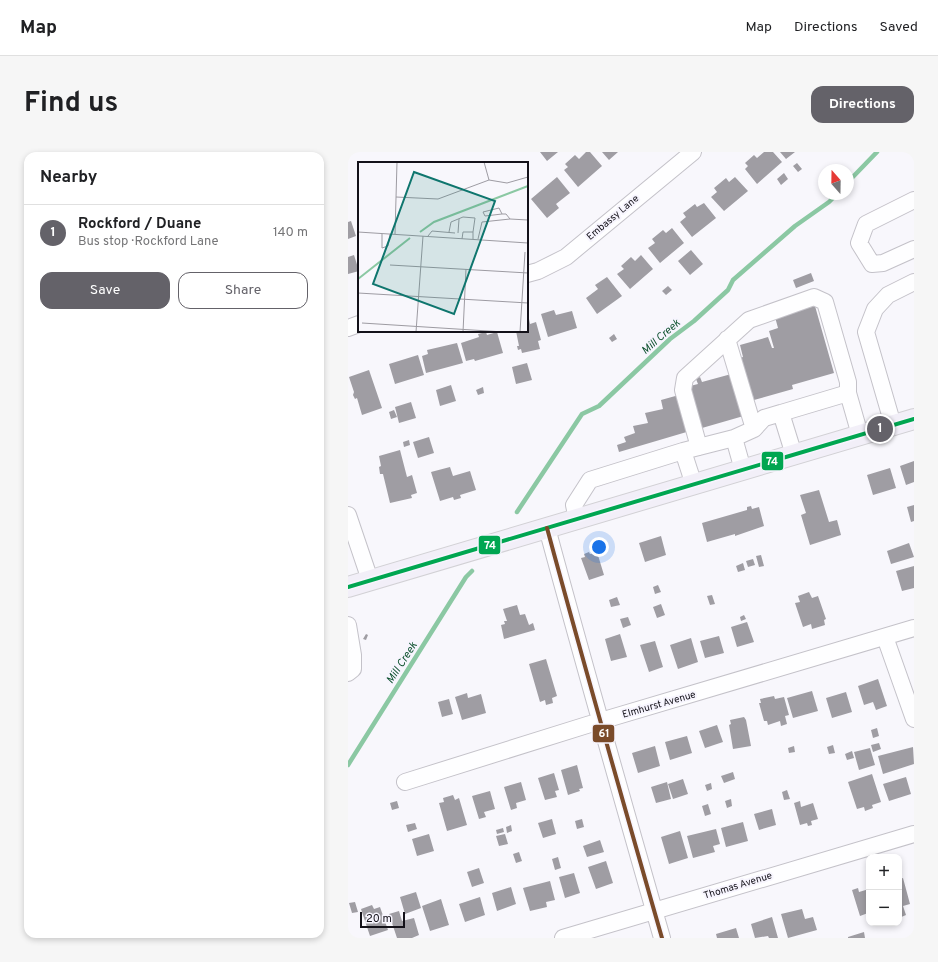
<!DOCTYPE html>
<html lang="en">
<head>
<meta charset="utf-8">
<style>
	:root { --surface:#fff; --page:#f6f6f6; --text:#202124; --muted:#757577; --line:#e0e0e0; --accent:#646269 }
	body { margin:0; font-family:Overpass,sans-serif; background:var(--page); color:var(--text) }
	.controls { position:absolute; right:12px; bottom:12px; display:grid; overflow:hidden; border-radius:8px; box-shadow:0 2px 6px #0003 }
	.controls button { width:36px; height:36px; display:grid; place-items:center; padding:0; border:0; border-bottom:1px solid var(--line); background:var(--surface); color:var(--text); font:20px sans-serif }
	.compass { position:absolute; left:470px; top:12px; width:36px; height:36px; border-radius:50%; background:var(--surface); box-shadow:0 2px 6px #0003; rotate:340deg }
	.scale { position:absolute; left:12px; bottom:10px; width:45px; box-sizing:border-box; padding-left:4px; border:2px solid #14121a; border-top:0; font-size:11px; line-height:14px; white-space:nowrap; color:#14121a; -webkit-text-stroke:3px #f7f5fe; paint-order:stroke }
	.you { position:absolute; left:251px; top:395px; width:14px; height:14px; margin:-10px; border:3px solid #fff; border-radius:50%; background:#1a73e8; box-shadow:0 0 0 6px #1a73e833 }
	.badge { display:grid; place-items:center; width:26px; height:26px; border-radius:50%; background:var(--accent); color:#fff; font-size:13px; font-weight:700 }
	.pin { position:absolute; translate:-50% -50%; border:2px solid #fff; box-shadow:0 1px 4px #0006 }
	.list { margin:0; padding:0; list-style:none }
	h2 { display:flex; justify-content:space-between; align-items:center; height:52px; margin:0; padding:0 16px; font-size:17px }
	h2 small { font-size:13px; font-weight:400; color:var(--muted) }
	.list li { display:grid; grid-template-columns:26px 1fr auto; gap:12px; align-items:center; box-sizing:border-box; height:56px; padding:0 16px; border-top:1px solid var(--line) }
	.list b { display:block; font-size:15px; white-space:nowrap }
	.list p { margin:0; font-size:13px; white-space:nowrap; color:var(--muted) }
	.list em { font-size:13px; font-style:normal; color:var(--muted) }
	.actions { display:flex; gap:8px; padding:12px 16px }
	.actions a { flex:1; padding:9px 0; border:1px solid var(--accent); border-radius:12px; text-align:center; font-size:14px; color:var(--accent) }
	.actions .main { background:var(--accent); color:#fff }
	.map { position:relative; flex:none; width:566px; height:786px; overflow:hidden; border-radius:12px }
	header { display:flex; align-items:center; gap:24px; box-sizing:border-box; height:56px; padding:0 20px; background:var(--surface); border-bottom:1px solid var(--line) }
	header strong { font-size:19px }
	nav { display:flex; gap:22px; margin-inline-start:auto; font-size:14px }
	.intro { display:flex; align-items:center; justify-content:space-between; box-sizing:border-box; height:96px; padding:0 24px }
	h1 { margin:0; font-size:28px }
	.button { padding:10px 18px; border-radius:12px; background:var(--accent); color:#fff; font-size:14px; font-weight:700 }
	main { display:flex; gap:24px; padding:0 24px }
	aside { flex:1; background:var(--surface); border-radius:12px; box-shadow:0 2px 6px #0003 }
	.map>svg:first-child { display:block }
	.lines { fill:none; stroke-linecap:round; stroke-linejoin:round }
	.stream { stroke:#8bc8a3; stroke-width:4.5 }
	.building { fill:#9f9da3 }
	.minor-casing { stroke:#c4c2c9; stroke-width:18 }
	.major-casing { stroke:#d2d1d5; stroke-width:22 }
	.minor { stroke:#fefeff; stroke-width:16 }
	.major { stroke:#f2eff8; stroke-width:20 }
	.bus-1-casing { stroke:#f7f5fe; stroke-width:7 }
	.bus-2-casing { stroke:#f7f5fe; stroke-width:7 }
	.bus-1 { stroke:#00a651; stroke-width:4 }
	.bus-2 { stroke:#7a4b2a; stroke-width:4 }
	.labels { text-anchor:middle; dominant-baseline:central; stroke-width:4; stroke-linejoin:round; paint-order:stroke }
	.street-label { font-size:10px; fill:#14121a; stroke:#f7f5fe }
	.water-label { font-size:11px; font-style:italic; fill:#0e522e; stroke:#f7f5fe }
	.inset-river { fill:none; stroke:#8bc8a3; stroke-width:2 }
	.inset-road { fill:none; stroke:#9d9ba2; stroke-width:1 }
	.view { fill:#0f766e; fill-opacity:0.15; stroke:#0f766e; stroke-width:2 }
	.inset-edge { fill:none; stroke:#14121a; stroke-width:2 }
	.line-badge { stroke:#f7f5fe; stroke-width:1.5 }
	.badge-label { font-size:11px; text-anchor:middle; font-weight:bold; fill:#fff }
</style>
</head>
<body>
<header>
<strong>Map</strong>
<nav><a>Map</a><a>Directions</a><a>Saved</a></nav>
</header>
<div class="intro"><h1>Find us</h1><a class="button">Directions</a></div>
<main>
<aside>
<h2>Nearby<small></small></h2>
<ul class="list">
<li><span class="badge">1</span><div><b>Rockford / Duane</b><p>Bus stop · Rockford Lane</p></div><em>140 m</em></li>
</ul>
<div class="actions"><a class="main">Save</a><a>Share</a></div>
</aside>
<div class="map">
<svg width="566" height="786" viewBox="0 0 566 786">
	<rect width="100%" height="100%" fill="#f8f7fc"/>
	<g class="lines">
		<path class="stream" d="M500,30l29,-30
			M169,360l65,-98 17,-8 71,-67 24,-18 34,-31 5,-10 62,-54 34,-24 8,-8
			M0,613l118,-188 6,-6"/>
	</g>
	<path class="building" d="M192,0h18l-11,9z
		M238,0h4l12,14 -24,21 -14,-17 4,-3 -3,-3 10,-9 4,4z
		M254,0h16l-9,8z
		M416,0h9l9,10 -25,22 -12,-15 3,-3 -3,-3 9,-8 3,3z
		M432,0h15l-9,7z
		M449,11l5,6 -4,3 -5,-6z
		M436,21l4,6 -7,6 -4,-6z
		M209,25l13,16 -14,11 3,4 -12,10 -16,-19z
		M387,25l13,14 -24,20 -13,-14 6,-5 -3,-4 12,-10 3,4z
		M356,51l12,15 -24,19 -12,-15 6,-5 -3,-4 3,-2 9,-7 2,3z
		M3,69l5,15 -8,3v-17z
		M324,76l12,15 -24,20 -12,-15 7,-5 -3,-4 11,-9 3,3z
		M343,98l12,14 -13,11 -12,-14z
		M6,103l5,16 -11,3v-17z
		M293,103l12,14 -23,20 -13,-15 7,-5 -3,-3 10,-9 4,4z
		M463,121l3,8 -18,7 -3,-8z
		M259,125l15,19 -25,18 -11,-16 12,-9 -3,-4z
		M320,134l4,4 -6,5 -4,-4z
		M467,154l19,67 -42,12 1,4 -39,11 -1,-4 -3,1 -10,-39 3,-1 -3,-12 28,-8 4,11h2l-5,-17 9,-3 -3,-11z
		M206,158l2,5 16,-4 5,17 -29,9 -7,-23z
		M179,167h2l1,5 6,-2 5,18 -3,1 2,8 -18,4 -1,-4 -3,1 -1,-4h2l-3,-15h11z
		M138,180l1,3 10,-3 6,21 -28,8 -1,-2 -8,2 -5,-18 18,-6 -1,-3z
		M266,182l3,5 -5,3 -3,-4z
		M109,191l6,20 -37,10 -4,-17 6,-2 -1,-4z
		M70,203l6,20 -29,9 -6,-20z
		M179,211l5,17 -16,4 -4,-17z
		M21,218l13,38 -20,7 -5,-17 -2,1 -2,-4 1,-3 -5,-15z
		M387,221l12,42 -45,13 -12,-42 8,-2 -2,-5 4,-2 2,5z
		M103,233l5,16 -16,5 -4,-16z
		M135,235l1,6 -6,2 -2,-5z
		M331,243l11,36 -71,21 -2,-7 9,-3 -2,-5 11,-4 -2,-7 15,-3 -3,-10 18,-4 -2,-9z
		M63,250l5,16 -17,5 -4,-16z
		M46,258l3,7 -6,2 -2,-7z
		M81,285l5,16 -16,5 -5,-16z
		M61,288l1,5 -6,2 -1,-5z
		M52,298l7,27 5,-2 5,18 -6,2 1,3 -22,5 -7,-29h-3l-1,-7 2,-1 -2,-10z
		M566,309v21l-8,3 -6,-19z
		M102,315l3,9 17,-5 6,19 -16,5 1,3 -7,2 -1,-3 -13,4 -9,-29z
		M542,316l6,20 -23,7 -6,-20z
		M471,338l10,32 8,-2 4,15 -31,10 -9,-30 5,-2 -6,-18z
		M566,353v16l-3,1 -4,-15z
		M403,354l1,3 7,-2 5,19 -29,10v-2l-28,8 -5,-19 45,-13v-3z
		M313,384l5,19 -21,7 -6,-19z
		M561,391l5,14 -23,7 -4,-13z
		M241,400l1,2 7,-2 7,23 -15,5 -8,-22 4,-1 -1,-3z
		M413,403l3,11 -5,1 -3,-11z
		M405,407l2,6 -7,2 -2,-6z
		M395,411l2,7 -7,2 -2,-6z
		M566,414v22l-12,3 -6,-20z
		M310,433l3,7 -6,2 -2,-7z
		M461,440l3,6 6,-2 8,23 -2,1 1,5 -13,4 -1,-5 -8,3 -8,-24 5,-1 -2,-6z
		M364,443l3,9 -5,1 -3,-9z
		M269,445l3,8 -9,2 -2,-7z
		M313,452l4,11 -8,3 -4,-11z
		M169,453l3,10 5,-1 4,11 4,-2 2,7 -31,9 -3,-14 4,-1 -1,-3h3l-4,-12z
		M396,463l2,4 -5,2 -1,-4z
		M280,465l3,8 -8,3 -3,-9z
		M399,470l7,20 -17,5 -6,-20z
		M18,482l2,1 -2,5 -3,-1z
		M272,482l7,23 -16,4 -6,-22z
		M371,484l5,17 -19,5 -5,-17z
		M343,486l7,24 -20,7 -8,-24z
		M307,489l8,26 -14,5 -9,-27z
		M198,507l11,37 -5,2 1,5 -7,2 -1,-5 -5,2 -11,-38z
		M530,527l9,27 -11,4 -3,-8 -9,3 -6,-19z
		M464,539l6,20 -25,7 -6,-20z
		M498,540l6,20 -20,6 -6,-20z
		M119,541l1,5 13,-4 5,19 -24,7 -7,-23z
		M426,544l1,3 9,-2 5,18 -4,1 2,8 -6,2 -1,-5 -12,4 -1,-4h-3l-5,-18h2l-1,-4z
		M101,547l4,15 -11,3 -4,-15z
		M396,565l2,3 5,26 -18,3 -4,-24 2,-1 -1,-4z
		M369,573l6,17 -18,6 -6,-17z
		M529,576l2,8 -6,2 -2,-8z
		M339,584l5,17 -22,7 -5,-18z
		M531,591l2,6 -8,3 -2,-7z
		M485,593l2,8 -6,1 -2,-7z
		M307,594l5,20 -22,7 -6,-20z
		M446,594l1,6 -6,1 -1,-5z
		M565,595l1,17 -31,10 -5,-18z
		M522,596l5,17 -16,5 -5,-18z
		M504,599l2,7 -7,2 -2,-6z
		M229,613l6,23 -4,1 1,2 -12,4 -7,-25z
		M385,620l2,7 -11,4 -3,-7z
		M206,621l5,17 -4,1 2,6 -12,3 -7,-22z
		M524,622l9,28 -9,3 1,3 -8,3 -1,-4 -7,2 -9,-27z
		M558,625l5,17 -22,7 -6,-17z
		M335,627l5,15 -15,5 -5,-15z
		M173,630l5,18 -10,3 1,5 -6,2 -7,-23z
		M319,630l4,17 -15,4 -5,-16z
		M363,631l1,6 -5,2 -2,-6z
		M439,638l3,9 -6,1 -2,-8z
		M142,639l5,18 -11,3 2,5 -7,2 -7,-23z
		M105,643l2,5 4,-2 8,27 -20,6 -8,-28 5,-1 -1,-4z
		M383,647l1,7 -5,2 -2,-7z
		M49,649l2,7 -7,2 -2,-7z
		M452,649l1,6 12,-4 5,16 -7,2 1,4 -4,1 -1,-3 -7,2 -6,-22z
		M360,652l3,10 -6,2 -3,-10z
		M424,657l4,16 -17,5 -5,-16z
		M204,667l4,15 -13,4 -5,-15z
		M234,667l2,8 -7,2 -2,-8z
		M395,670l5,19 -22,6 -5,-19z
		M67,671l2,6 -9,3 -2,-7z
		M163,673l1,6 -5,2 -1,-6z
		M155,676l1,4 -7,2 -1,-4z
		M368,677l4,15 -7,2 2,6 -22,6 -6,-22z
		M332,679l8,27 -19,6 -8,-27z
		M81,682l5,17 -17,5 -5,-17z
		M157,682l3,10 -9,2 -3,-10z
		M252,688l4,12 -17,5 -4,-11z
		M171,700l3,9 -6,2 -3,-9z
		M210,705l3,11 -6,2 -3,-11z
		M258,709l7,22 -17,6 -8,-22z
		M131,716l5,15 -12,4 -5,-15z
		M226,721l6,20 -15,5 -6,-21z
		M555,726l7,26 -7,2 3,9 -7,3v-39z
		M202,729l5,19 -9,2 1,5 -17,4 -7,-23z
		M163,735l5,17 -19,7 -5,-18z
		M510,736l1,4 10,-3v17l-3,1 2,6 -8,3 -8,-26z
		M68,740l5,16 -16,6 -5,-17z
		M132,745l5,18 -20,7 -6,-18z
		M93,747l8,26 -19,6 -8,-25z
		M7,750l3,10 -6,1 -3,-10z
		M24,753l2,4 6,-2 8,23 -18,6 -9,-27z
		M454,757l3,10 8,-2 4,13 -29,8 -7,-24z
		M51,759l3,10 12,-3 5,17 -7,3h-15l-8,-24z
		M424,765l6,21h-9l-1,-2 -13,2 -4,-14z
		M388,776l3,10h-22l-1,-4z
		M516,780l1,6h-17v-1z"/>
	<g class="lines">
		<g class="minor-casing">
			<path id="minor" d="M566,48l-48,24 -7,19 13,21 11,-1 31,-14
				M179,122l11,-3 28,-14 127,-105
				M0,176l11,-4
				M379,187l27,90
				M545,273l-27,-93 9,-23 13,-14 26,-13
				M351,295l-16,-57 2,-12 64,-58 65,-23 11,5 23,80v11
				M335,299l11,34
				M446,303l-13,-42 67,-20 12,42
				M395,318l-9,-32 20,-9 10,-11 17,-5
				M0,363l22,65
				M229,367l-3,-14 16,-25 93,-29 51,-13
				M199,376c37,137 76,274 115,410
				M0,473l5,30v14l-5,4
				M537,485l29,82
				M57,630l182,-57 327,-97
				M215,786l351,-104"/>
		</g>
		<g class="major-casing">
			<path id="major" d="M0,435l566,-168"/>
		</g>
		<use href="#minor" class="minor"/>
		<use href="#major" class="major"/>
		<g class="bus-1-casing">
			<path id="bus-1" d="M0,435l566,-168"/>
		</g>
		<g class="bus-2-casing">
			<path id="bus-2" d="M199,376c37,137 76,274 115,410"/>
		</g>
		<use href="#bus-1" class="bus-1"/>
		<use href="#bus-2" class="bus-2"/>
	</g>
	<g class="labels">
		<g class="street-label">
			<text transform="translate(265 66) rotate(-40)">Embassy Lane</text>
			<text transform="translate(311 553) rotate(-16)">Elmhurst Avenue</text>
			<text transform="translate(390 734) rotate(-17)">Thomas Avenue</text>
		</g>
		<g class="water-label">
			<text transform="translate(313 185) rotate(-41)">Mill Creek</text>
			<text transform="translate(54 511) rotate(-57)">Mill Creek</text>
		</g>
	</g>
	<g transform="translate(10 10)">
		<rect width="170" height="170" fill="#f8f7fc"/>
		<path class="inset-river" d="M62,70l14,-10 94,-36M0,117l52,-41"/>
		<path class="inset-road" d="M126,0l5,18M38,35l42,2 51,-19 18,3 21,-6M144,52l-3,-6 -16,4 2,4 17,-2h4l4,5 18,1M0,70l170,11M91,70l2,-10 12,-5 12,1 -2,14M100,71l1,-14M24,72v14l6,-2 2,-12M37,72l2,-72M70,74l4,-5 23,2M104,77l1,-7h10v7M120,77l4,-17 28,-3M32,103l138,8M0,131l170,10M4,161l142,9M58,170l7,-96M105,170l3,-63M162,170l5,-80"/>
		<path class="view" d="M56,10l81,29 -41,113 -81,-30z"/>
		<rect width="170" height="170" class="inset-edge"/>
	</g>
	<g class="line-badge">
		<rect x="413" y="299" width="23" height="20" rx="4" fill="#00a651"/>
		<rect x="130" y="383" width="23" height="20" rx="4" fill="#00a651"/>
		<rect x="244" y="572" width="23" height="19" rx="4" fill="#7a4b2a"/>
	</g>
	<g class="badge-label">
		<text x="424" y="313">74</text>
		<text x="142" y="397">74</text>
		<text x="256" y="585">61</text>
	</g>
</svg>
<div class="controls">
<button>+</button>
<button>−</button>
</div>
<svg class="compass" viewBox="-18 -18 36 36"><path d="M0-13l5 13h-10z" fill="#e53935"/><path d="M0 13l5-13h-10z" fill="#757577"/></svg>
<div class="scale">20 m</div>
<div class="you"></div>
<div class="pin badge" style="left:532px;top:277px">1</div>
</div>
</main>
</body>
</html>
